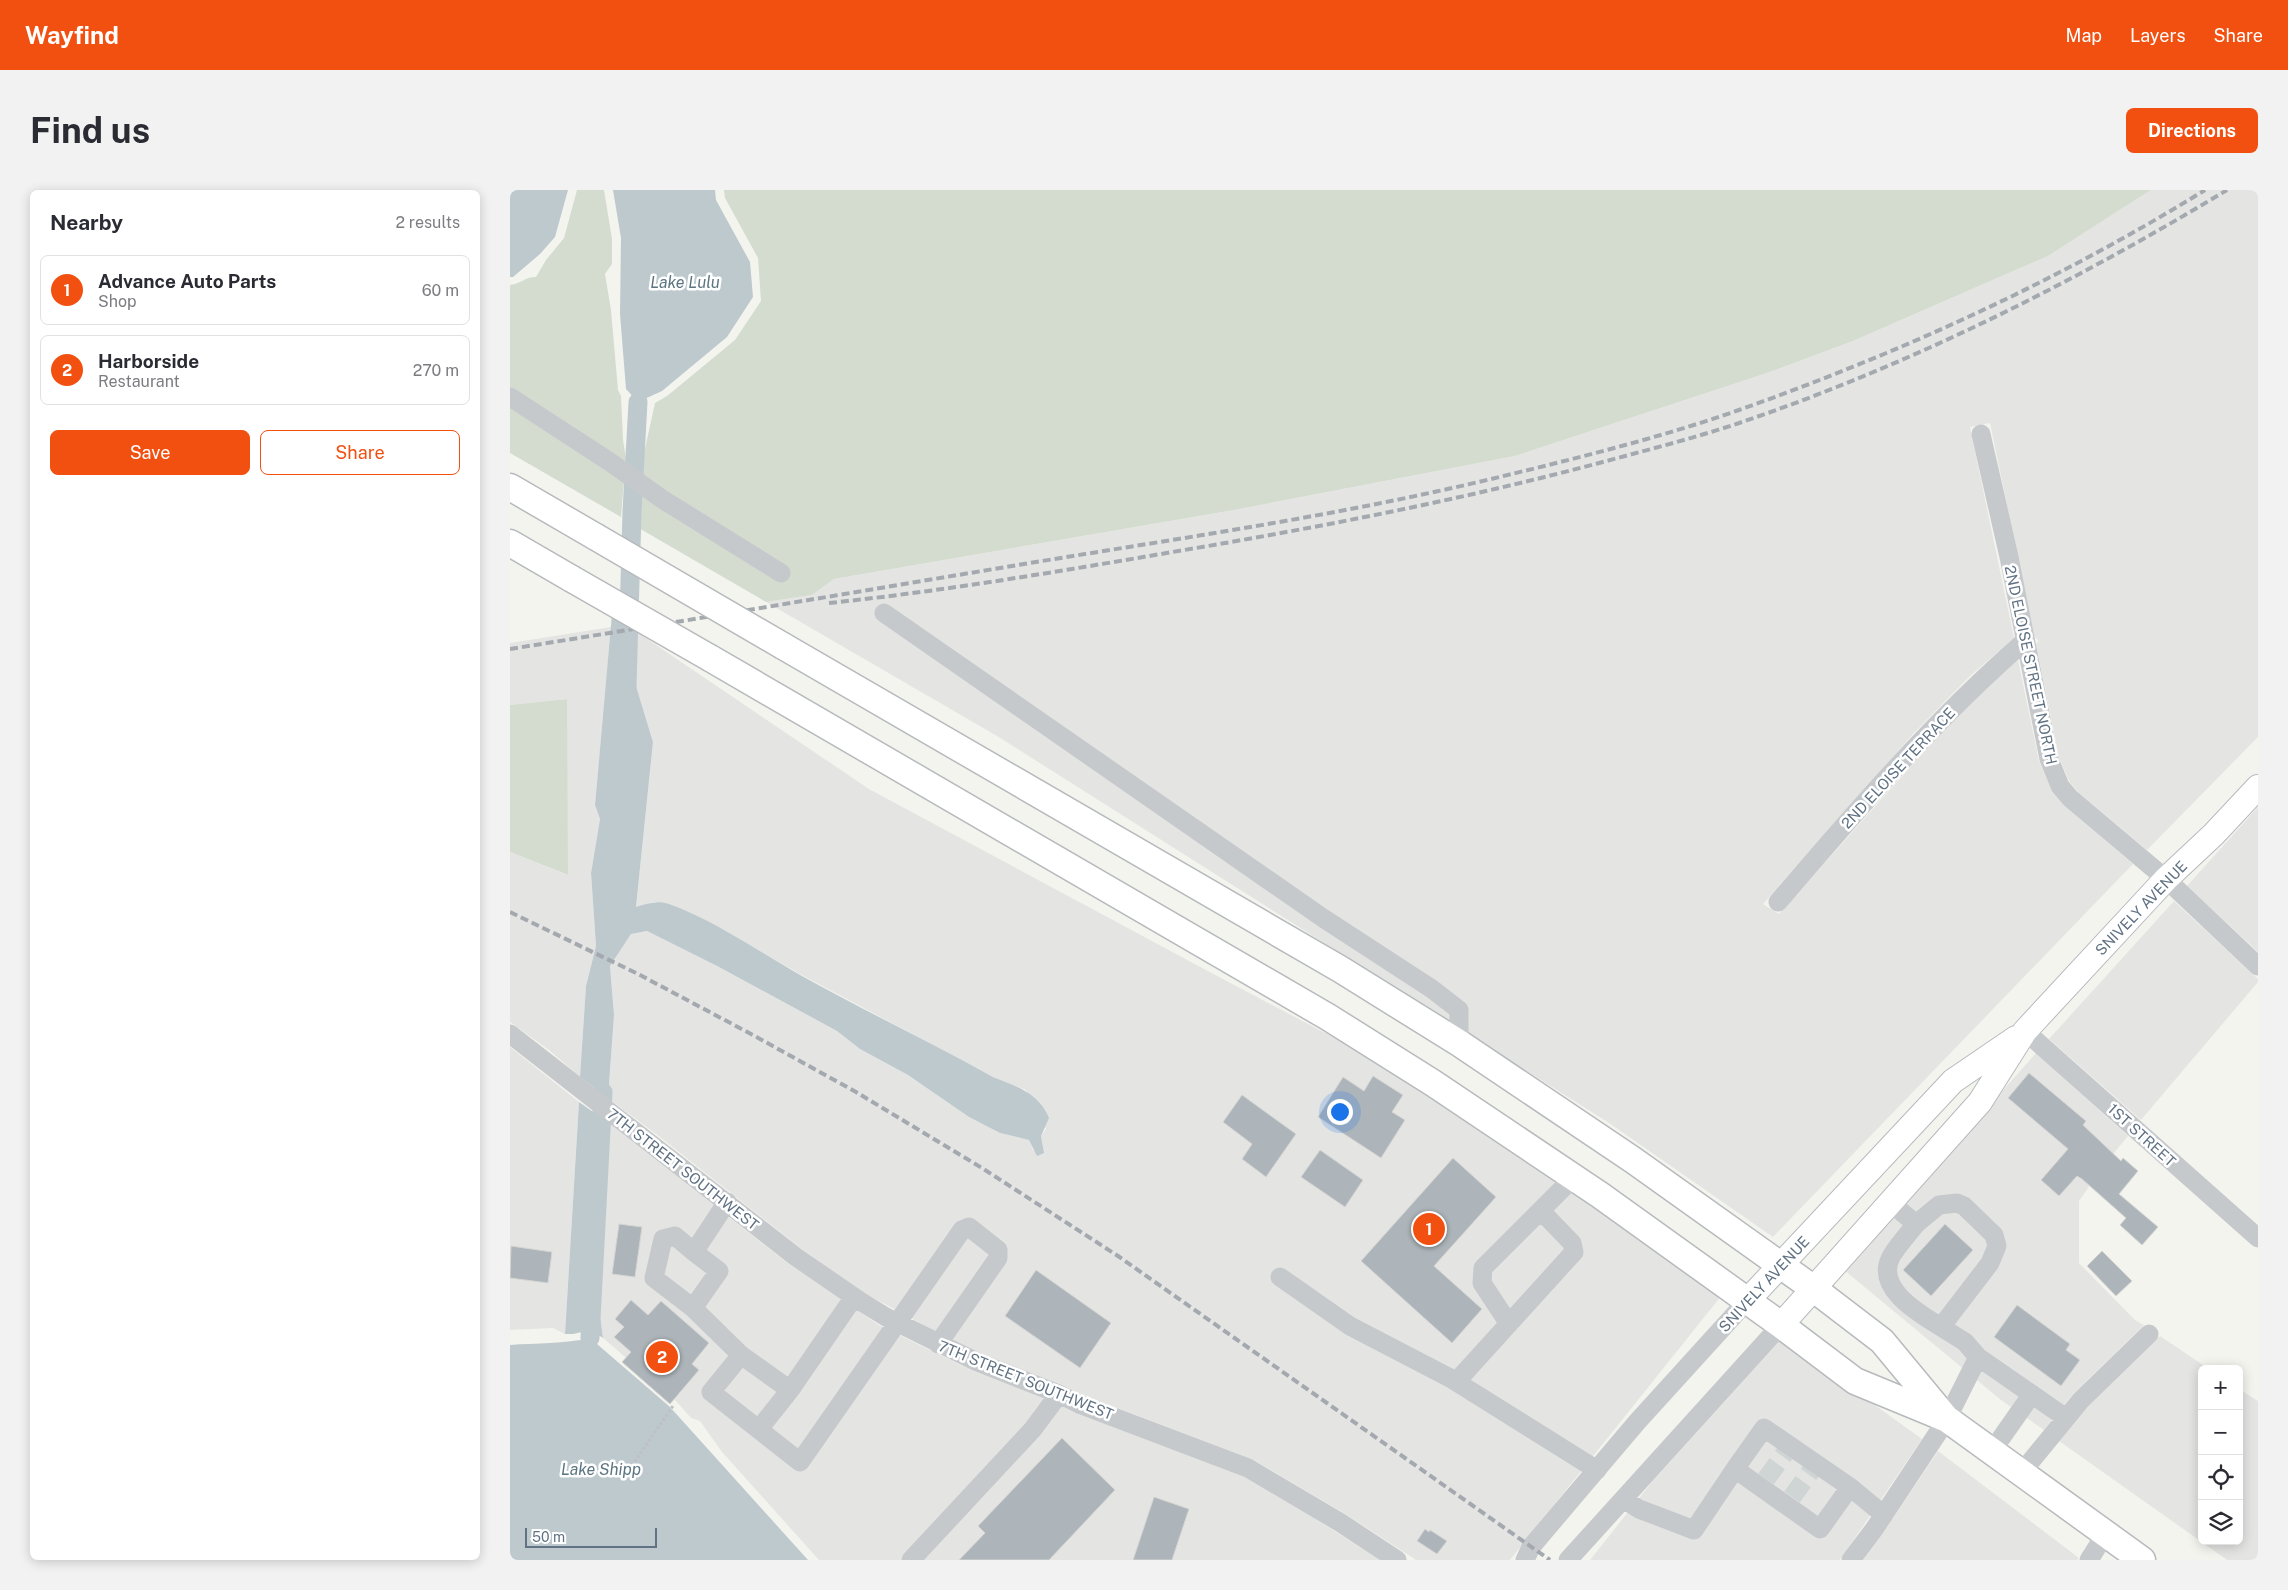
<!DOCTYPE html>
<html lang="en">
<head>
<meta charset="utf-8">
<style>
	:root { --surface:#fff; --page:#f2f2f3; --text:#2b2b33; --muted:#7c7c81; --line:#e1e1e2; --accent:#f25011 }
	body { margin:0; font-family:"Public Sans",sans-serif; background:var(--page); color:var(--text) }
	.controls { position:absolute; right:15px; bottom:15px; display:grid; overflow:hidden; border-radius:8px; box-shadow:0 2px 12px #0003 }
	.controls button { width:45px; height:45px; display:grid; place-items:center; padding:0; border:0; border-bottom:1px solid var(--line); background:var(--surface); color:var(--text); font:25px sans-serif }
	.scale { position:absolute; left:15px; bottom:12px; width:132px; box-sizing:border-box; padding-left:5px; border:2px solid #607283; border-top:0; font-size:14px; line-height:18px; white-space:nowrap; color:#607283; -webkit-text-stroke:4px #fff; paint-order:stroke }
	.you { position:absolute; left:829px; top:921px; width:18px; height:18px; margin:-12px; border:4px solid #fff; border-radius:50%; background:#1a73e8; box-shadow:0 0 0 8px #1a73e833 }
	.badge { display:grid; place-items:center; width:32px; height:32px; border-radius:50%; background:var(--accent); color:#fff; font-size:16px; font-weight:700 }
	.pin { position:absolute; translate:-50% -50%; border:2px solid #fff; box-shadow:0 1px 5px #0006 }
	.list { margin:0; padding:0; list-style:none }
	h2 { display:flex; justify-content:space-between; align-items:center; height:65px; margin:0; padding:0 20px; font-size:21px }
	h2 small { font-size:16px; font-weight:400; color:var(--muted) }
	.list li { display:grid; grid-template-columns:32px 1fr auto; gap:15px; align-items:center; box-sizing:border-box; height:70px; margin:0 10px 10px; padding:0 10px; border:1px solid var(--line); border-radius:8px }
	.list b { display:block; font-size:19px; white-space:nowrap }
	.list p { margin:0; font-size:16px; white-space:nowrap; color:var(--muted) }
	.list em { font-size:16px; font-style:normal; color:var(--muted) }
	.actions { display:flex; gap:10px; padding:15px 20px }
	.actions a { flex:1; padding:11px 0; border:1px solid var(--accent); border-radius:8px; text-align:center; font-size:18px; color:var(--accent) }
	.actions .main { background:var(--accent); color:#fff }
	.icon { flex:none; width:28px; height:28px; fill:none; stroke:currentColor; stroke-width:2; stroke-linecap:round; stroke-linejoin:round }
	.map { position:relative; flex:none; width:1748px; height:1370px; overflow:hidden; border-radius:8px }
	header { display:flex; align-items:center; gap:30px; box-sizing:border-box; height:70px; padding:0 25px; background:var(--accent); color:#fff }
	header strong { font-size:24px }
	nav { display:flex; gap:28px; margin-inline-start:auto; font-size:18px }
	.intro { display:flex; align-items:center; justify-content:space-between; box-sizing:border-box; height:120px; padding:0 30px }
	h1 { margin:0; font-size:35px }
	.button { padding:12px 22px; border-radius:8px; background:var(--accent); color:#fff; font-size:18px; font-weight:700 }
	main { display:flex; gap:30px; padding:0 30px }
	aside { flex:1; background:var(--surface); border-radius:8px; box-shadow:0 2px 12px #0003 }
	.map>svg:first-child { display:block }
	.built { fill:#e4e5e3 }
	.green { fill:#d4dcd0 }
	.water { fill:#bec9ce }
	.lines { fill:none; stroke-linecap:round; stroke-linejoin:round }
	.canal { stroke:#bec9ce; stroke-width:19 }
	.building { fill:#adb5ba; stroke:#d5d5d2 }
	.minor-tunnel { stroke:#cfd4d4; stroke-width:19; stroke-dasharray:19 9; stroke-linecap:butt }
	.major-casing { stroke:#b6babe; stroke-width:26 }
	.highway-casing { stroke:#b7babd; stroke-width:29 }
	.path { stroke:#bec0c2; stroke-width:3; stroke-dasharray:2.5 2.5; stroke-linecap:butt }
	.minor { stroke:#c6c9cc; stroke-width:19 }
	.major { stroke:#fff; stroke-width:24 }
	.highway { stroke:#fff; stroke-width:26 }
	.rail { stroke:#a3a9af; stroke-width:4; stroke-dasharray:8 4; stroke-linecap:butt }
	.highway-bridge-casing { stroke:#b7babd; stroke-width:29; stroke-linecap:butt }
	.highway-bridge { stroke:#fff; stroke-width:26 }
	.labels { text-anchor:middle; dominant-baseline:central; stroke-width:5; stroke-linejoin:round; paint-order:stroke }
	.street-label { font-size:15px; fill:#607283; stroke:#fff }
	.water-label { font-size:16px; font-style:italic; fill:#5b7581; stroke:#fff }
</style>
</head>
<body>
<header>
<strong>Wayfind</strong>
<nav><a>Map</a><a>Layers</a><a>Share</a></nav>
</header>
<div class="intro"><h1>Find us</h1><a class="button">Directions</a></div>
<main>
<aside>
<h2>Nearby<small>2 results</small></h2>
<ul class="list">
<li><span class="badge">1</span><div><b>Advance Auto Parts</b><p>Shop</p></div><em>60 m</em></li>
<li><span class="badge">2</span><div><b>Harborside</b><p>Restaurant</p></div><em>270 m</em></li>
</ul>
<div class="actions"><a class="main">Save</a><a>Share</a></div>
</aside>
<div class="map">
<svg width="1748" height="1370" viewBox="0 0 1748 1370">
	<rect width="100%" height="100%" fill="#f4f4ef"/>
	<path class="built" d="M1641,0h107v547l-111,113 -69,-58 -9,-11 -10,-24 -23,-113 3,-3 -5,-5 -44,-213 -20,4 44,211 -44,38 -57,58 -150,170 16,10 150,-168 56,-58 33,-28 21,101 12,28 13,16 69,59 -360,373 -164,-114 -612,-387 -231,-134 46,-7 22,-16 400,-69 281,-54 252,-83 86,-32 195,-85z
		M118,436l241,163 337,181 123,65 23,9 75,47 295,204 -212,265h-94l-69,-45 -93,-55 -171,-65 -18,-9 -83,-32 -45,-22 -71,-38 -63,-44 -143,-113 -52,-39 6,-83 -4,-49 21,-32 16,-3 72,36 118,64 23,18 48,26 61,42 31,16 30,7 3,10 10,-4 -2,-10 5,-7 -20,-39 -33,-13 -193,-103 -75,-43 -46,-23 -25,-6 -18,6 17,-166 -27,-89z
		M101,437l-16,178 5,14 -9,54 5,73 -10,40 -6,91 -31,-27 -39,-28v-170l57,23v-176l-57,6v-62z
		M1748,617v145l-71,-66z
		M1664,711l84,78v3l-117,138 -92,-81z
		M0,857l69,55 -14,232 -12,-6 -43,2z
		M1526,863l92,83 -24,29 -25,36v62l56,57 9,5 -71,69 -29,36 -43,-30 -157,-130z
		M96,931l183,143 90,61 94,46 82,31 18,10 170,64 48,27 89,57h-561l-97,-108 -22,-31 -9,-3 -15,-17 -73,-63 -9,-67 1,-89 8,-21z
		M1650,1146l49,33h-7v172h37v-152l19,12v159h-31l-168,-119 29,-36z
		M1272,1148l140,101 -82,121h-250l61,-77z
		M1428,1261l141,107 -2,2h-214l21,-28z"/>
	<path class="green" d="M67,0h27l8,49v25l-7,10 6,36 7,80 3,6 2,44 3,18 -5,59 -111,-64v-168c11,-1 14,-8 26,-8l10,-17 18,-22z
		M214,0h1427l-103,66 -195,85 -86,32 -252,83 -281,54 -400,69 -22,16 -46,7 -129,-75 4,-60 14,-64 12,-7 68,-56 26,-39 -3,-43 -33,-60z
		M57,509l1,176 -58,-23v-147z"/>
	<path class="water" d="M0,0h58l-13,47 -15,17 -27,23h-3z
		M103,0h102l1,10 34,62 3,35 -26,40 -65,54 -24,11 -12,-13 -6,-75 1,-76z
		M102,424l16,9 -2,30 27,89 -17,165c11,-3 21,-7 33,-3 47,17 90,48 133,72 63,35 128,66 191,101 23,9 46,16 56,41l-8,18 3,17 -7,3 -8,-16 -29,-7 -31,-16 -61,-42 -48,-26 -23,-18 -118,-64 -72,-36 -16,3 -21,32 4,49 -6,83 -28,-21 6,-91 10,-40 -5,-73 9,-54 -5,-14z
		M69,912l27,19 -3,40 -8,21 -1,89 9,67 -12,-8 -18,4h-8z
		M80,1148l80,69 138,153h-298v-215c26,-2 55,-1 80,-7z"/>
	<g class="lines">
		<path class="canal" d="M117,497l5,-175 6,-110
			M80,1148l13,-246"/>
	</g>
	<path class="building" d="M1519,883l57,48 -3,4 38,36 2,-3 15,13 -19,23 39,33 -16,18 -22,-20 6,-7 -44,-39 -5,-3 -18,20 -18,-16 27,-31 -60,-51z
		M863,886l30,19 -11,17 13,8 -24,38 -63,-41 25,-40 21,14z
		M732,905l54,39 -30,43 -24,-18 10,-15 -29,-22z
		M810,960l43,30 -18,27 -44,-30z
		M943,968l43,39 -62,69 48,43 -30,34 -91,-82z
		M109,1034l23,3 -7,50 -23,-3z
		M1435,1034l28,26 -42,46 -28,-26z
		M1,1056l41,6 -4,31 -38,-5z
		M1592,1061l30,30 -16,15 -29,-30z
		M526,1080l75,53 -31,45 -75,-52z
		M121,1110l17,15 13,-14 48,42 -17,21 7,6 -29,34 -48,-42 9,-10 -17,-15 10,-10 -9,-8z
		M1507,1115l53,39 -4,6 14,10 -19,26 -67,-49z
		M552,1248l53,52 -66,70h-90l26,-27 -7,-7z
		M644,1307l35,12 -17,51h-39z
		M915,1339l4,3 1,-2 17,11 -10,13 -20,-13z"/>
	<g class="lines">
		<path class="minor-tunnel" d="M1256,1289l19,-26
			M1282,1307l19,-26"/>
		<g class="major-casing">
			<path id="major" d="M1237,1111l206,-220 63,-43
				M1271,1135l199,-223 45,-71 141,-152 48,-45 44,-47"/>
		</g>
		<g class="highway-casing">
			<path id="highway" d="M0,297l86,50
				M0,353l62,36
				M273,456l557,323 119,74 174,117 181,129 68,52 63,76
				M200,468l618,359 105,66 167,112 181,130 74,56 92,38 195,141"/>
		</g>
		<path class="path" d="M113,1288l50,-72"/>
		<path class="minor" d="M0,207l100,65 52,37 119,74
			M1471,244l28,123 40,202 11,27 10,12 96,81 92,87
			M374,423l439,305 109,71 27,21v33
			M1268,712c78,-91 156,-182 247,-261
			M1515,841l233,207
			M0,844l286,223 64,44 26,16 91,45 82,32 20,10 169,64 93,55 56,37
			M217,1012l-33,50 25,19 -26,37 48,47 49,35 64,-93
			M1381,1013l25,21 23,-19 18,-2 7,3 30,29 3,11 -7,17 -49,64 24,15 13,15 88,61
			M1406,1034c-8,10 -17,20 -24,31 -19,32 26,58 49,72
			M770,1087l70,49 100,52 147,92
			M183,1118l-39,-30 9,-39 12,-3 19,16
			M999,1134l-27,-41 1,-15 91,-91
			M231,1165l-30,37 89,70 162,-232 7,-3 29,23v8l-60,86
			M946,1192l118,-130 -2,-9 -31,-32
			M249,1239l31,-39
			M1482,1261l40,-57
			M1225,1279l29,-41 86,59
			M1512,1282l59,-72 68,-66
			M1113,1309l16,10 55,21 41,-61 85,60 30,-42 34,28
			M401,1370l122,-131 26,-35
			M1015,1370l6,-13 106,-125 110,-121
			M1058,1370l213,-235
			M1341,1370l24,-32 72,-109 31,-62
			M1579,1370l17,-27"/>
		<use href="#major" class="major"/>
		<use href="#highway" class="highway"/>
		<path class="rail" d="M319,413c125,-13 249,-35 373,-56 134,-23 266,-49 397,-84 48,-13 96,-25 143,-41 170,-58 331,-139 485,-232
			M0,459c176,-28 351,-58 526,-87 152,-25 305,-47 455,-83 83,-20 168,-41 248,-69 163,-58 319,-129 466,-220
			M0,722l128,62 113,60 105,58 126,76 136,88 432,304"/>
		<g class="highway-bridge-casing">
			<path id="highway-bridge" d="M86,347l187,109
				M62,389l138,79"/>
		</g>
		<use href="#highway-bridge" class="highway-bridge"/>
	</g>
	<g class="labels">
		<g class="street-label">
			<text transform="translate(1521 475) rotate(78)">2ND ELOISE STREET NORTH</text>
			<text transform="translate(1388 578) rotate(-47)">2ND ELOISE TERRACE</text>
			<text transform="translate(1631 718) rotate(-46)">SNIVELY AVENUE</text>
			<text transform="translate(1632 945) rotate(42)">1ST STREET</text>
			<text transform="translate(173 979) rotate(38)">7TH STREET SOUTHWEST</text>
			<text transform="translate(1254 1094) rotate(-47)">SNIVELY AVENUE</text>
			<text transform="translate(516 1190) rotate(22)">7TH STREET SOUTHWEST</text>
		</g>
		<g class="water-label">
			<text x="175" y="92">Lake Lulu</text>
			<text x="91" y="1279">Lake Shipp</text>
		</g>
	</g>
</svg>
<div class="controls">
<button>+</button>
<button>−</button>
<button><svg class="icon" aria-label="locate" viewBox="0 0 24 24"><circle cx="12" cy="12" r="6"/><path d="M12 2v4M12 18v4M2 12h4M18 12h4"/></svg></button>
<button><svg class="icon" aria-label="layers" viewBox="0 0 24 24"><path d="M12 4l9 5-9 5-9-5zM3 14l9 5 9-5"/></svg></button>
</div>
<div class="scale">50 m</div>
<div class="you"></div>
<div class="pin badge" style="left:919px;top:1039px">1</div>
<div class="pin badge" style="left:152px;top:1167px">2</div>
</div>
</main>
</body>
</html>
